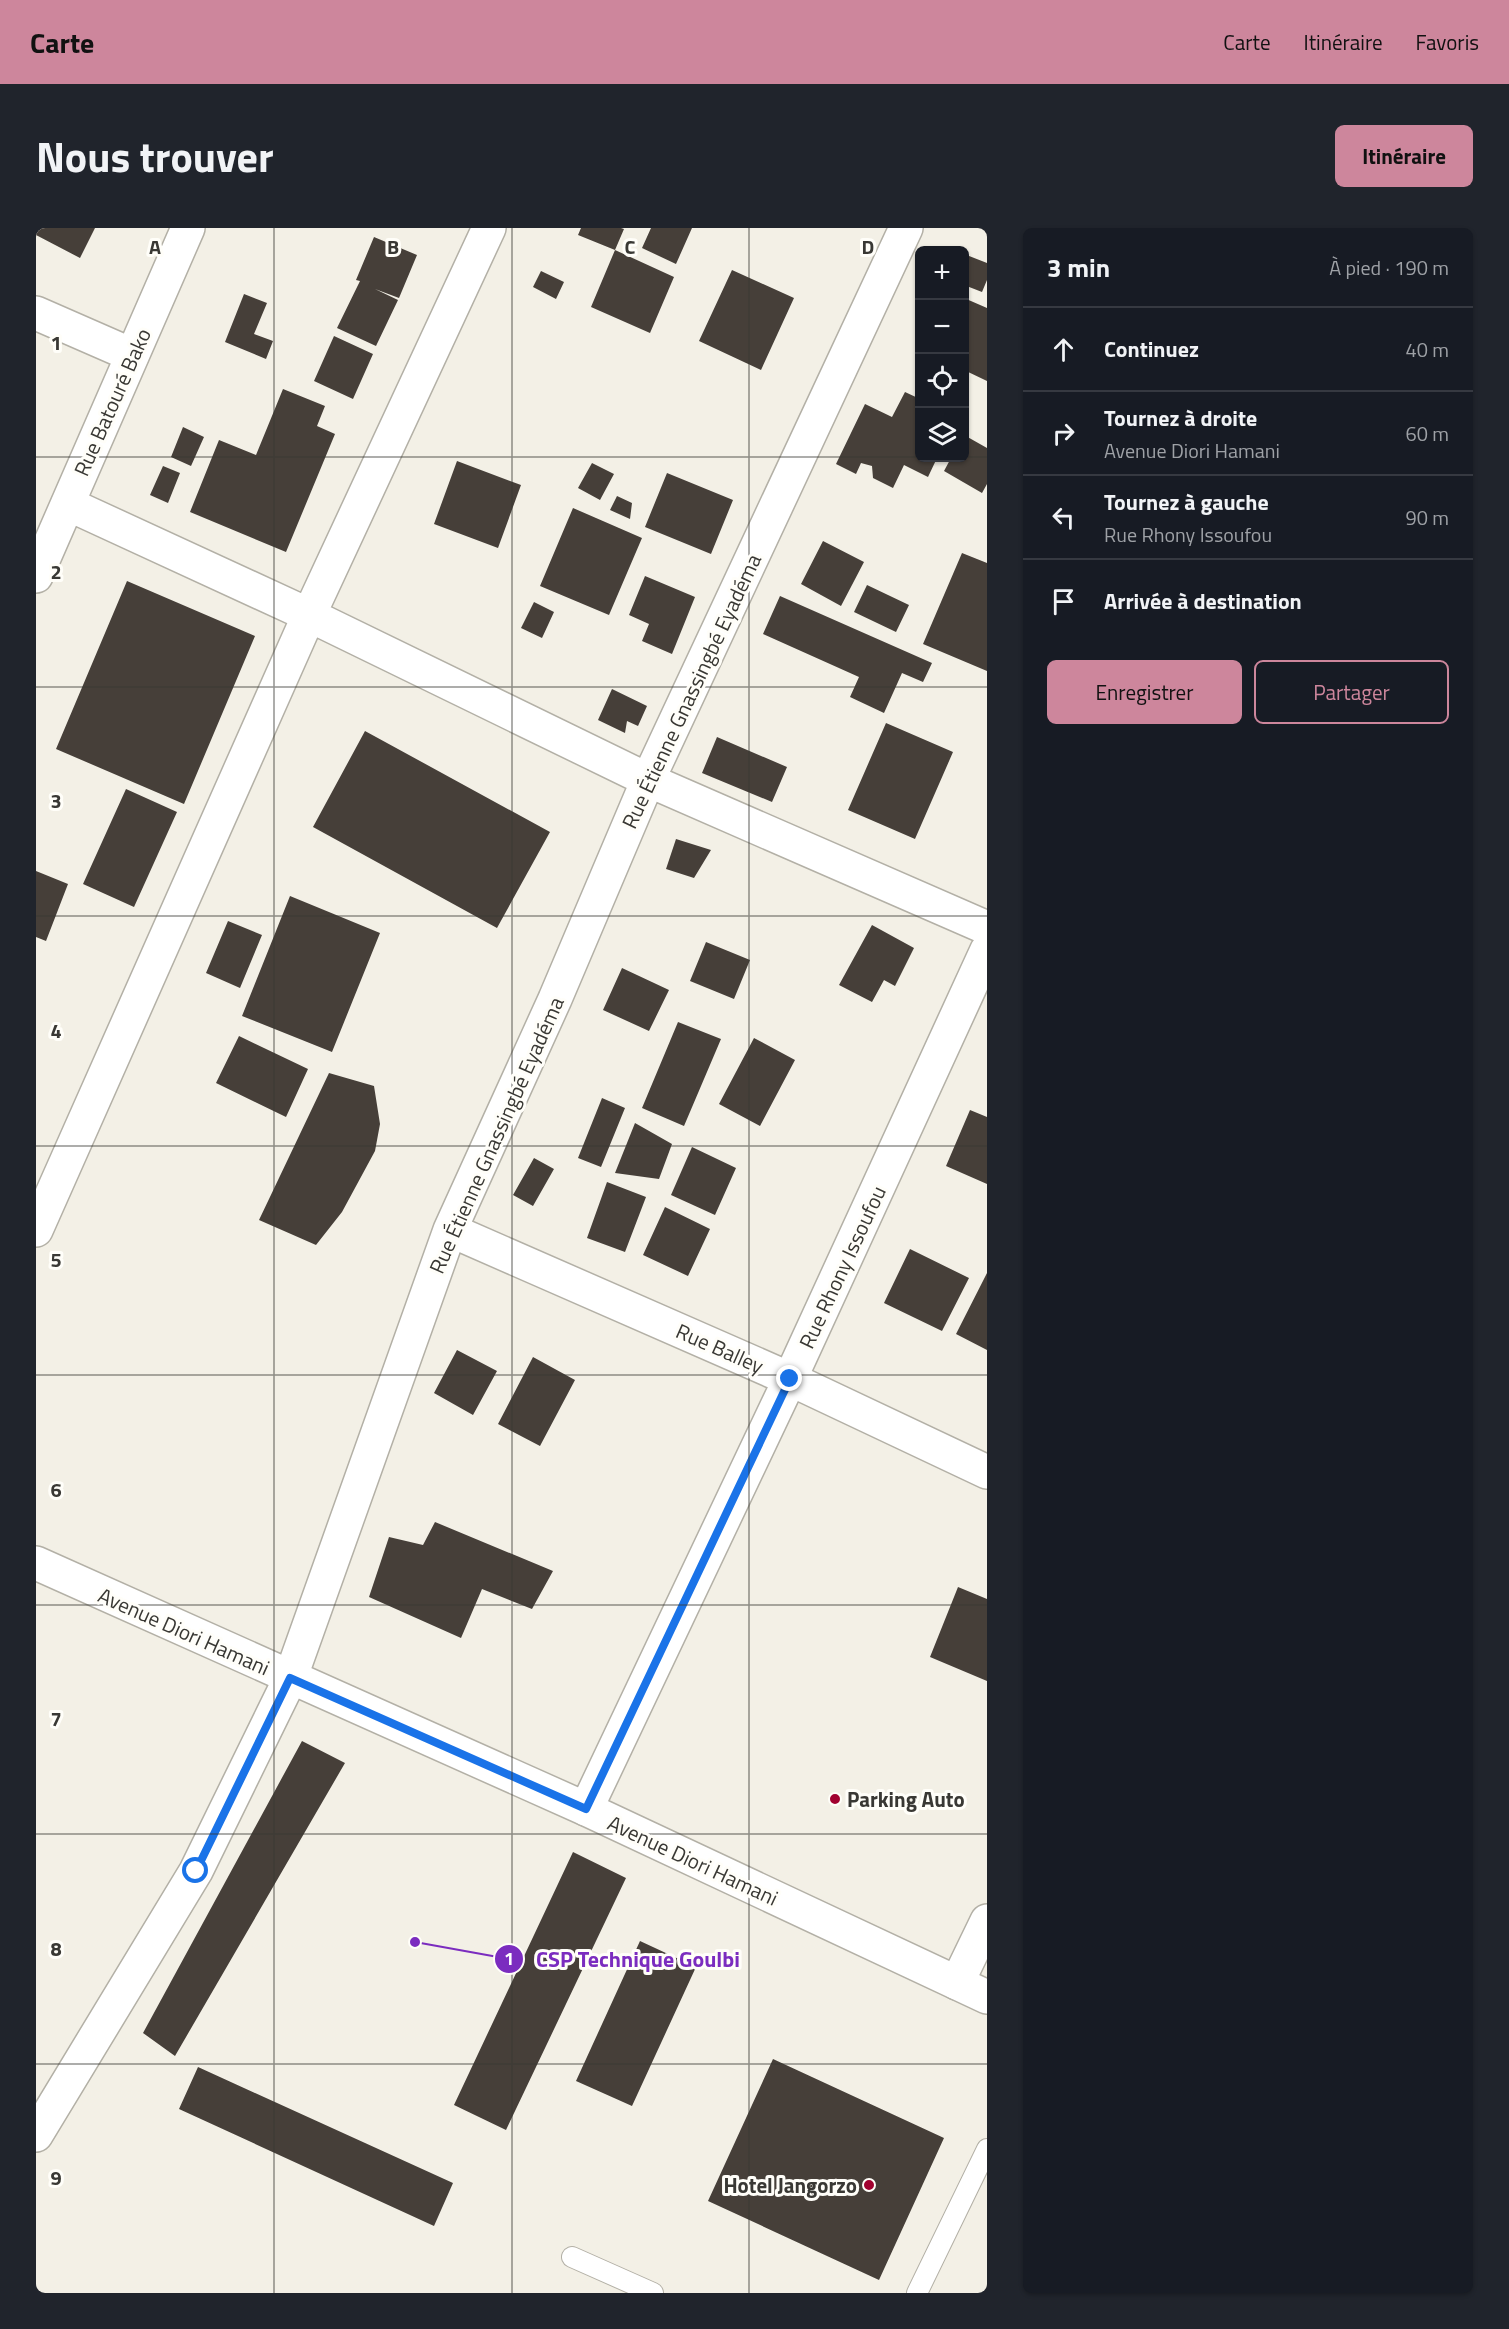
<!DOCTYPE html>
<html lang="fr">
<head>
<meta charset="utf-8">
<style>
	:root { --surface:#171b24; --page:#20242c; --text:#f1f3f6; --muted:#9ea1a6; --line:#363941; --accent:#cd869c }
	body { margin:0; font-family:"Titillium Web",sans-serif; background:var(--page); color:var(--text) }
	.controls { position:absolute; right:18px; top:18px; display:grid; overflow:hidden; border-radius:9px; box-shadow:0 2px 4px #0004 }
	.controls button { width:54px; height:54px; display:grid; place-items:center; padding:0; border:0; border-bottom:2px solid var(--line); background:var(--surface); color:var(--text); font:30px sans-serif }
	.stop { position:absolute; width:18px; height:18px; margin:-14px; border:4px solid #1a73e8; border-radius:50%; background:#fff }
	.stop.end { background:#1a73e8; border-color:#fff; box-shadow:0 2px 6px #0008 }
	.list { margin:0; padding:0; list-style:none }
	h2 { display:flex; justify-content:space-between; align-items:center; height:78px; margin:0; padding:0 24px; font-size:26px }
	h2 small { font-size:20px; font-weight:400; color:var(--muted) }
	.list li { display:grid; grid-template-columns:39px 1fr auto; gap:18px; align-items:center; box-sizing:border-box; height:84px; padding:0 24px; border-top:2px solid var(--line) }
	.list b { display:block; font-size:22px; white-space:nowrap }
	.list p { margin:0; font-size:20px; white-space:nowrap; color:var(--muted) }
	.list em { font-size:20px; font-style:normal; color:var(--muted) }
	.actions { display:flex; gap:12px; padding:18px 24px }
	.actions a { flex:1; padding:14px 0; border:2px solid var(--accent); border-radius:9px; text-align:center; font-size:21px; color:var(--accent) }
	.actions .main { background:var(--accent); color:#111 }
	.icon { flex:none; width:33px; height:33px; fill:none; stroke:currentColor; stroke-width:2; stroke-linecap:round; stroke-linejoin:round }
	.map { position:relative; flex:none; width:951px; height:2065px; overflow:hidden; border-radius:9px }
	header { display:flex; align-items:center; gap:36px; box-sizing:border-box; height:84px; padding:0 30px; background:var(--accent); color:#111 }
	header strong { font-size:28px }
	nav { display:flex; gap:33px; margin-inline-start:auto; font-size:21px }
	.intro { display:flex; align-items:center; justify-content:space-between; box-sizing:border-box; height:144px; padding:0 36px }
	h1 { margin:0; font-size:42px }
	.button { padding:15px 27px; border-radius:9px; background:var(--accent); color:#111; font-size:21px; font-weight:700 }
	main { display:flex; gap:36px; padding:0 36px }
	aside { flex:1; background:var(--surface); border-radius:9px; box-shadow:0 2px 4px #0004 }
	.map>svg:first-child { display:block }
	.building { fill:#463f39 }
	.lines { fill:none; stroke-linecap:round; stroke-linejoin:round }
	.lane-casing { stroke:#b3b0a6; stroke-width:22 }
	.street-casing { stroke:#b3b0a6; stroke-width:36 }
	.secondary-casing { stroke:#b3b0a6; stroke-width:36 }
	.lane { stroke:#fff; stroke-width:20 }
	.street { stroke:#fff; stroke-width:33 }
	.secondary { stroke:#fff; stroke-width:33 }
	.route { stroke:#1a73e8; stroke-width:8 }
	.grid { fill:none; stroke:#393834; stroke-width:1.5; stroke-opacity:0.55 }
	.poi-dot { fill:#a1012f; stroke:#fffef9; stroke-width:2 }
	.labels { text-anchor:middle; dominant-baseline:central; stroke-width:6; stroke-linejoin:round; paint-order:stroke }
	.street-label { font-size:21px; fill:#393834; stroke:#fffef9 }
	.poi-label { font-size:21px; font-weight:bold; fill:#393834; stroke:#fffef9; text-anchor:start }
	.grid-label { font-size:20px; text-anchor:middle; font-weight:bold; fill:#393834; stroke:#fffef9; stroke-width:6; stroke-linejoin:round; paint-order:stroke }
	.leader { fill:none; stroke:#7b2cbf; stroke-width:2 }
	.callout-dot { fill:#7b2cbf; stroke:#fffef9; stroke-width:2 }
	.mark-label { font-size:18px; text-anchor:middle; font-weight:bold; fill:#fff }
	.callout-label { font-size:22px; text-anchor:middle; font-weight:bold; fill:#7b2cbf; stroke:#fffef9; stroke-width:6; stroke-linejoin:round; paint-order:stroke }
</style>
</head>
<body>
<header>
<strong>Carte</strong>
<nav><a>Carte</a><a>Itinéraire</a><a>Favoris</a></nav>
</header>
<div class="intro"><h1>Nous trouver</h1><a class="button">Itinéraire</a></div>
<main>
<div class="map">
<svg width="951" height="2065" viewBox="0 0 951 2065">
	<rect width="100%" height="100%" fill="#f3f0e6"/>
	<path class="building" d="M0,0h59l-15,30 -44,-23z
		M545,0h40l3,1 -9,21 -37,-15z
		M615,0h41l-16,36 -34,-16z
		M338,9l43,18 -18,43 -24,-9 23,11 -22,46 -39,-18 23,-47 -4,-1z
		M579,22l59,27 -24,56 -59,-26z
		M928,26l23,9v17l-5,12 -18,-7z
		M696,42l62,28 -33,72 -62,-29z
		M505,43l23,11 -8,17 -23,-12z
		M208,66l23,9 -13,31 19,7 -7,18 -41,-17z
		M928,70l23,10v73l-23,-11z
		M298,108l39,18 -20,45 -39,-18z
		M247,161l42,17 -8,20 18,8 -49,118 -96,-40 29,-72 37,15z
		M869,164l15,7v59h17l-9,19 -24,-12 -11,23 -20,-10 -1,-12 -11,-3 -5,11 -20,-10 29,-60 27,13z
		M147,199l21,10 -13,29 -20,-9z
		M928,207l23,13v36l-5,9 -38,-22 7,-13h13z
		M421,233l64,24 -23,63 -64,-24z
		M556,235l22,11 -14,26 -22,-12z
		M127,238l17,7 -12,30 -18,-8z
		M631,245l66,27 -22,54 -66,-27z
		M581,268l15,7 -2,16 -20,-9z
		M537,280l69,30 -33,77 -69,-29z
		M787,313l41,21 -23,44 -40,-22z
		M926,325l25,10v108l-64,-27z
		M609,348l50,21 -23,57 -30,-13 7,-17 -20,-9z
		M91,353l128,55 -71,168 -128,-55z
		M831,357l42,20 -13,27 -42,-20z
		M744,368l152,67 -9,19 -21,-9 -18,40 -34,-16 9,-20 -96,-43z
		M498,374l20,10 -12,26 -21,-10z
		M576,461l35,17 -9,20 -11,-5 -2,12 -27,-13z
		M850,495l67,29 -38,87 -67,-29z
		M329,503l185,101 -53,96 -184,-101z
		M681,509l70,30 -15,35 -70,-29z
		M90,561l51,23 -43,95 -51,-23z
		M640,611l35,11 -17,28 -28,-9z
		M0,643l32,13 -22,57 -10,-4z
		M254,668l90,37 -48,119 -90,-36z
		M192,693l34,14 -22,53 -34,-15z
		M836,697l42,23 -19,38 -11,-6 -12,22 -33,-17z
		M670,714l44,18 -16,39 -44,-18z
		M586,740l47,22 -20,41 -46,-21z
		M642,794l43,17 -37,87 -42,-18z
		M203,808l69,33 -22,48 -70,-34z
		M718,810l41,22 -35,66 -41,-22z
		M293,845l45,13 6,38 -5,27 -33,61 -26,33 -57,-25z
		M566,870l23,10 -24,59 -23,-9z
		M934,882l17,7v67l-41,-18z
		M599,895l37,21 -13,35 -44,-6z
		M656,919l44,21 -21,47 -44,-20z
		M498,930l20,11 -21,37 -20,-11z
		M571,954l39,15 -21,55 -38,-14z
		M629,979l45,22 -22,47 -45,-21z
		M874,1021l59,29 -27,53 -58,-28z
		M951,1045v77l-31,-16z
		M421,1122l40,21 -24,44 -39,-22z
		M497,1129l42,23 -35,66 -42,-22z
		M399,1294l118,49 -21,38 -50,-20 -21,49 -92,-41 20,-60 34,8z
		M922,1359l29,12v82l-57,-24z
		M266,1513l43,22 -170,293 -32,-23z
		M537,1624l53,26 -120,252 -52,-25z
		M604,1713l56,26 -64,139 -56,-25z
		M737,1831l171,79 -65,142 -171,-79z
		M162,1839l255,116 -19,43 -255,-117z"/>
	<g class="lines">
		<g class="lane-casing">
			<path id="lane" d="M536,2029l81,36
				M881,2065l70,-144"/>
		</g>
		<g class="street-casing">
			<path id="street" d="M0,85l96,42
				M32,276l241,111 339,165 339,148
				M0,1002l273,-615 180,-387
				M414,1002l340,149 197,93
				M550,1581l204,-430 197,-429
				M921,1755l30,-62
				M0,1907l160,-264 94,-192 160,-449 105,-231 93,-219 258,-552"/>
		</g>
		<g class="secondary-casing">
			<path id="secondary" d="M0,348l152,-348
				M0,1335l550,246 401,188"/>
		</g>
		<use href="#lane" class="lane"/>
		<use href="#street" class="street"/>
		<use href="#secondary" class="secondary"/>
	</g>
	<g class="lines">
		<path class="route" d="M160,1643l94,-193 296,131 204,-430"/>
	</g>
	<path class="grid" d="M238,0v2065M476,0v2065M713,0v2065M0,229h884M928,229h23M0,459h951M0,688h951M0,918h951M0,1147h951M0,1377h951M0,1606h951M0,1836h951"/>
	<g class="poi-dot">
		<circle cx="799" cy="1571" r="6"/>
		<circle cx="833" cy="1957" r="6"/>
	</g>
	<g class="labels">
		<g class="street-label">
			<text transform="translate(76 174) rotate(-66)">Rue Batouré Bako</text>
			<text transform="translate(655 463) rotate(-65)">Rue Étienne Gnassingbé Eyadéma</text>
			<text transform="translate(460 907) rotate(-66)">Rue Étienne Gnassingbé Eyadéma</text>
			<text transform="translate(806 1039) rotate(-65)">Rue Rhony Issoufou</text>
			<text transform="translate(684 1120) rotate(24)">Rue Balley</text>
			<text transform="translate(148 1403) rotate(24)">Avenue Diori Hamani</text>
			<text transform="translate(657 1632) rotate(25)">Avenue Diori Hamani</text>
		</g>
		<g class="poi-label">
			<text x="811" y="1571">Parking Auto</text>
			<text x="821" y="1957" text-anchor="end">Hotel Jangorzo</text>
		</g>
	</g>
	<g class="grid-label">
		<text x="119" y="26">A</text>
		<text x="357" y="26">B</text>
		<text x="594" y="26">C</text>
		<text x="832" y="26">D</text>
		<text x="20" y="122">1</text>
		<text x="20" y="351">2</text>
		<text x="20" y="580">3</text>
		<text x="20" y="810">4</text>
		<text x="20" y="1039">5</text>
		<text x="20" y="1269">6</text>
		<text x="20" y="1498">7</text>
		<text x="20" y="1728">8</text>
		<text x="20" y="1957">9</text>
	</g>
	<path class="leader" d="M379 1714L473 1731"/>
	<g class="callout-dot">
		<circle cx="379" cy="1714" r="6"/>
		<circle cx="473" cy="1731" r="15"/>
	</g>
	<g class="mark-label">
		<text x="473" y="1737">1</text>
	</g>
	<g class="callout-label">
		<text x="602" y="1739">CSP Technique Goulbi</text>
	</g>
</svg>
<div class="controls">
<button>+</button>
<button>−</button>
<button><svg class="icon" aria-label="locate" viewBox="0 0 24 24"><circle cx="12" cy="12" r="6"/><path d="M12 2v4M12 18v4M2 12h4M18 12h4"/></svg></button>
<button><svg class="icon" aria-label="layers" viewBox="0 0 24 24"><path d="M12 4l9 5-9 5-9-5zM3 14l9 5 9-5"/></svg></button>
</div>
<div class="stop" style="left:160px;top:1643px"></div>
<div class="stop end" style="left:754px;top:1151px"></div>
</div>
<aside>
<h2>3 min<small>À pied · 190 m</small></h2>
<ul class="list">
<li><svg class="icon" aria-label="ahead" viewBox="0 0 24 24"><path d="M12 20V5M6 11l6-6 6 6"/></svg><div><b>Continuez</b></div><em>40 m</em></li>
<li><svg class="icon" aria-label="right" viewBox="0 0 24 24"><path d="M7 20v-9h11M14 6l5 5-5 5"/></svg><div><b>Tournez à droite</b><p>Avenue Diori Hamani</p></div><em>60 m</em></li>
<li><svg class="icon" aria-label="left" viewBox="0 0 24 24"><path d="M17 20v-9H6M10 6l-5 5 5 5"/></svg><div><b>Tournez à gauche</b><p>Rue Rhony Issoufou</p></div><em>90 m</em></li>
<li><svg class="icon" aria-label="arrive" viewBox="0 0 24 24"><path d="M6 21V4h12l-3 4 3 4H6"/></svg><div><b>Arrivée à destination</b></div></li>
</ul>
<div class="actions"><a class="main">Enregistrer</a><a>Partager</a></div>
</aside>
</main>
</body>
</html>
